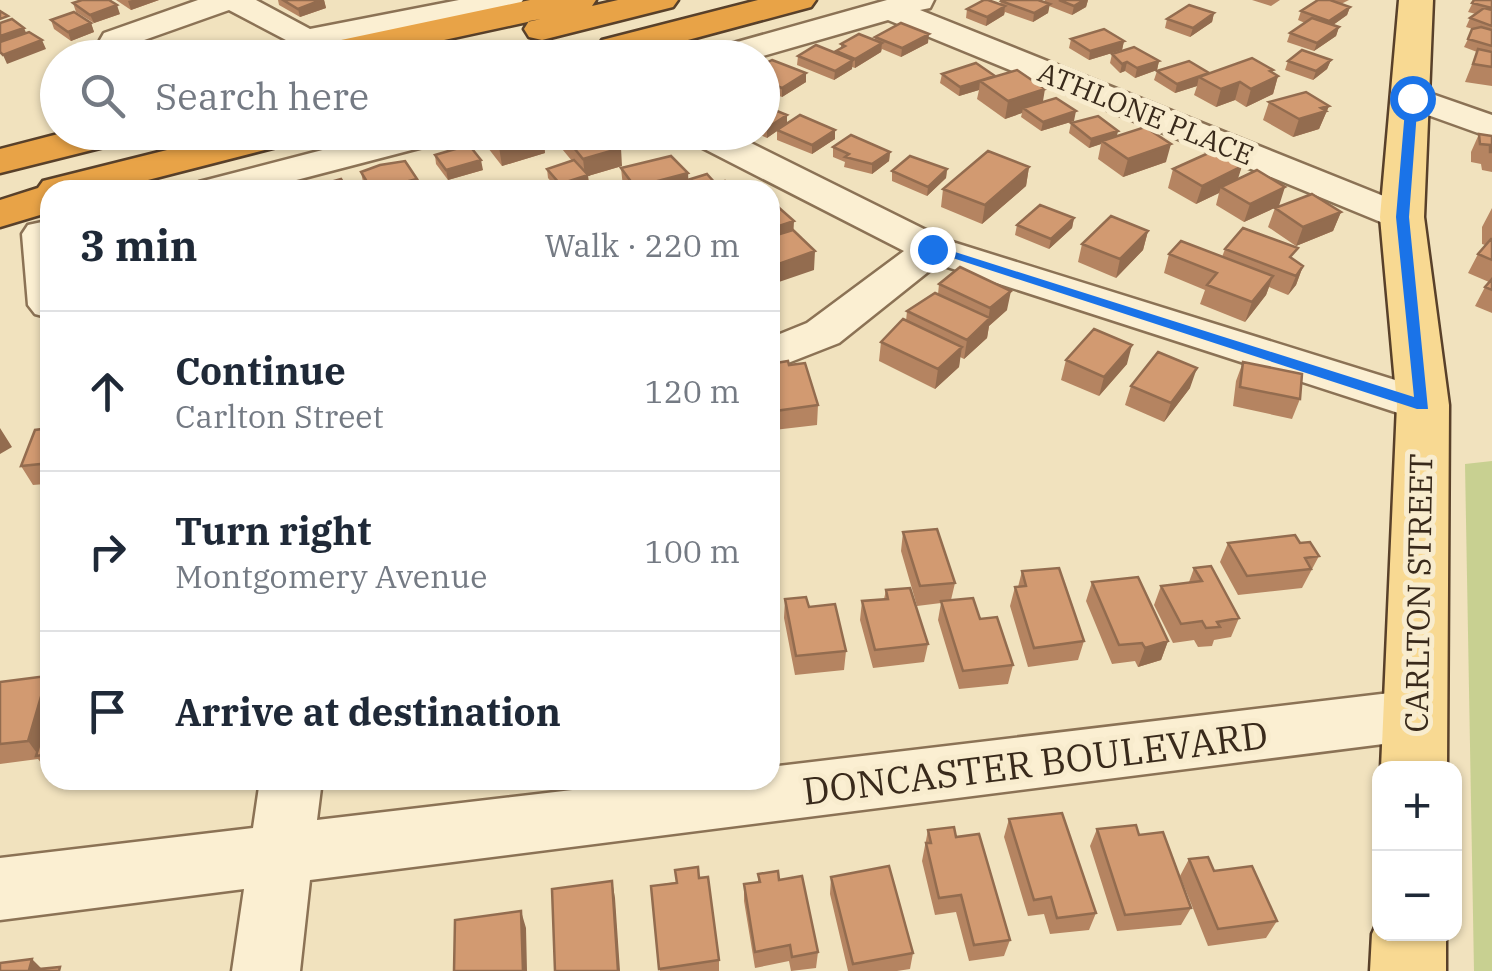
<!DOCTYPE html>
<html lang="en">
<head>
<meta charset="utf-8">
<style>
	:root { --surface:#fff; --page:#f2f2f3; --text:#1f2937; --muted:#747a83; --line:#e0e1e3 }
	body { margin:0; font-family:"IBM Plex Serif",serif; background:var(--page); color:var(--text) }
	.controls { position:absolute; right:30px; bottom:30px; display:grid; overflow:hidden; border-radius:20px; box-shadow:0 2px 8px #0004 }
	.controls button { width:90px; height:90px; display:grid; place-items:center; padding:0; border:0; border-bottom:2px solid var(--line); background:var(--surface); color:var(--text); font:50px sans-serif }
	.stop { position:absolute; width:30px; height:30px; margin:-22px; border:8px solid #1a73e8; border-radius:50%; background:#fff }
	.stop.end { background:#1a73e8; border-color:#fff; box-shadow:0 2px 10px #0008 }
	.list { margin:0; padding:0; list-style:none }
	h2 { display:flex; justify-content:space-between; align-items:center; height:130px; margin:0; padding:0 40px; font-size:42px }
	h2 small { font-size:32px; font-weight:400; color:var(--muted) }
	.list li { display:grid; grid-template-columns:65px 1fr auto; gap:30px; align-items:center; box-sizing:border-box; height:160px; padding:0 40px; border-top:2px solid var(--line) }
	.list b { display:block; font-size:38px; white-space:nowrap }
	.list p { margin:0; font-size:32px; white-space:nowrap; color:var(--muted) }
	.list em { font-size:32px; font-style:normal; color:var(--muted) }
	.icon { flex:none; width:55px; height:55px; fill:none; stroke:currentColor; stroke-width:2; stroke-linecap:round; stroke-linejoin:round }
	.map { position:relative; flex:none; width:1492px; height:971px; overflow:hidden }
	.search { position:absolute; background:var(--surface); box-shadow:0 2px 8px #0004; left:40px; top:40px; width:740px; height:110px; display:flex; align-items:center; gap:25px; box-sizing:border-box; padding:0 35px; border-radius:55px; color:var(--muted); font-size:38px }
	.panel { position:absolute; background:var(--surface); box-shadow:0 2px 8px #0004; left:40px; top:180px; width:740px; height:610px; border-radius:30px }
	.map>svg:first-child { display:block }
	.green { fill:#c8d091 }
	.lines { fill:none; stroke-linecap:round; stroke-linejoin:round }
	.minor-casing { stroke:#8b7255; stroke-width:5 }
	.major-casing { stroke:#58402a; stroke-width:5 }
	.highway-casing { stroke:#58402a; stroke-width:5 }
	.minor { fill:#fbefd2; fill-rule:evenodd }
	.major { fill:#f8d992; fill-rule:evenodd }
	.highway { fill:#e8a347; fill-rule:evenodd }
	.wall { fill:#b58461 }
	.shaded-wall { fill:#936c4f }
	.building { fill:#d29a71; stroke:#936c4f; stroke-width:2.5 }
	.route { fill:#1a73e8 }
	.labels { text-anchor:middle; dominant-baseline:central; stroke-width:10; stroke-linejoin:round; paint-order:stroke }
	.far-street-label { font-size:28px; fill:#392a1b; stroke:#f8ecce }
	.street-label { font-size:32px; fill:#392a1b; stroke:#f8ecce }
	.near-street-label { font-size:38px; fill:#392a1b; stroke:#f8ecce }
</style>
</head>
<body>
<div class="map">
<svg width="1492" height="971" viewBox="0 0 1492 971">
	<rect width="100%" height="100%" fill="#f1e2be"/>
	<path class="green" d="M1492,461v510h-18l-9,-507z"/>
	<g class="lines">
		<g class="minor-casing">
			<path id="minor" d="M198,0h58l54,29 149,-29h64l-5,7 -11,2 -202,41 -76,-40 -113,40 -12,-3 -4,-7 4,-7z
				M887,0h47l-4,8 -10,2 496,199 6,8 -6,8 -14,4 -14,-4 -500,-205 -132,38h-55l4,-7z
				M1412,87l80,28v23l-92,-33 -6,-7 6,-7z
				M392,132h63l-5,8 -192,50h-64l5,-8z
				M682,132h47l217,108 494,154 6,11 -6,11 -17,5 -485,-157 -99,79 -69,27v-32l37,-15 97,-72 -217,-111z
				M42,222l8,2v94l-15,-4 -7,-9 -6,-71 6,-9z
				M1415,690l21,7 8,18 -8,18 -21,7 -1105,140 -10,91h-68l12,-82 -244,31v-62l253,-30 7,-48h62l-5,40 341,-40h112v-13z"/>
		</g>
		<g class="major-casing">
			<path id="major" d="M1399,0h34l-9,217 25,188 -2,363h-66l16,-363 -17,-188z
				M1380,916v18h66v37h-76l2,-37z"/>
		</g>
		<g class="highway-casing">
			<path id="highway" d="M530,0h66l-4,6 26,-6h60l-5,7 -131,33 -13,-3 -5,-8 5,-8 12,-2 -180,39h-71l5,-8 13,-3z
				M758,0h58l-5,7 -190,51 -19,-2 -5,-8 5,-8z
				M66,132h72l-6,8 -132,33v-24z
				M239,132h71l-6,8 -195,50h-59v22l-50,15v-27l38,-12 5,-7z"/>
		</g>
		<use href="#minor" class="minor"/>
		<use href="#major" class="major"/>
		<use href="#highway" class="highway"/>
	</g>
	<path class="wall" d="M116,0h43l-28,10z
		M278,0h46l2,8 -26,9 -21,-12z
		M1045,0h43l-2,7 -14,8 -23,-9 -1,7 -15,9 -28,-10 -1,3 -18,11 -20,-8 1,-9 33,-5 1,-3 43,1z
		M1252,0h28l-9,6z
		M1318,0h31l-8,4 9,3 -3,8 -14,10 6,2 -3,9 -22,15 -27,-9 3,-9 15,-10 -7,-3 3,-9z
		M1474,0h18v86l-27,-4 12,-30 -13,-5 9,-18 -7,-2 4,-9 6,-4 -8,-2z
		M73,3l47,11 -26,9 -18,-11z
		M1214,13l-2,9 -22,15 -25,-9 2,-9z
		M51,20l40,3 3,9 -23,9 -17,-12z
		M875,37l53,6 -27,14 -19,-8 -1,3 -26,16 -3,-1v2l-18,11 -37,-15 1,-9 37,-3 1,-2 5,-3v-4l34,-4z
		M1071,39l53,2 -2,9 -33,10 -20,-12z
		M1112,54l47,7 -2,9 -22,8 -10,-7 -5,2 -10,-10z
		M1331,60l-4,9 -14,11 -28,-10 3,-9z
		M762,65l44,17 -24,15 -20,-8z
		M1273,70l-1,3 6,3 -5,18 -27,13 -11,-7 -19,7 -22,-12 3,-9 -22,7 -21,-13 3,-9 52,2z
		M942,74l53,2 79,45 -33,10 -20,-14 1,-4 -17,6 -28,-20 2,-9 -20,6 -19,-13z
		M1269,102l60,4 -10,23 -26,8 -30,-17z
		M762,105l25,19 48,15 -23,15 -35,-14v-9l-10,7 -13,-6h8z
		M1071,123l45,13 50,26 -43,15 -25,-18 3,-15 -12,4 -20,-15z
		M485,132h56l2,3 2,18 -43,13 -14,-18z
		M548,132h59l15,34 -34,10 1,9 -17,5h-14l-10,-12 -1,-9 25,-8z
		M1479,134l13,2v36l-10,-2 -1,-6 -10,-2v-10z
		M833,147l57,5 -1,9 -17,13 -28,-7 1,-5 -12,-5z
		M435,155l48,15 -35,10 -12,-16z
		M1242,166l-5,13 42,27 -35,16 -28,-17 3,-12 -23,11 -28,-16 5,-19z
		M1029,167l-3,19 -44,38 -41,-17 2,-18z
		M621,168l67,5v7l28,4 18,6h-109l-2,-3z
		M947,169l-1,9 -19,18 -35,-15v-10z
		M361,172l56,7 2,9 -7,2h-43l-6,-8z
		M1275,208l66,4 -8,19 -37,15 -28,-19z
		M1492,208v105l-17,-7 10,-19 4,-5 -21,-9 10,-19 7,-9 -3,-1v-17z
		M1074,218l-2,10 -23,21 -34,-14 2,-10z
		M1148,231l-5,19 -27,28 -38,-16 4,-18z
		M1225,249l69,11 9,6 -7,19 -8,10 -19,-8 -3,8 -21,27 -45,-18 5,-14 -41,-17 5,-19 53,3z
		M939,284l68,26 -18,16 -2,12 -23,21 -4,-2 -1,10 -24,22 -56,-28 2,-19 25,-21 1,-10 31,-17z
		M1066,360l61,4 -28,32 -38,-16z
		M1243,362l57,37 -8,20 -59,-13 3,-25z
		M770,364l19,1 29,40 -1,20 -43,5 -4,-17z
		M1131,386l59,2 -26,34 -39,-17z
		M50,428v66l-5,-10 -12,1 -12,-19z
		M903,532l52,51 -4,17 29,19 33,46 -5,19 -49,5 -21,-69 3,-17 -24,3 -16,-55z
		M1228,543h72l19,13 -17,32 -64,7 -18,-33z
		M1194,568l45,50 -8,19 -17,3 -2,6 -14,1 -4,-7 -21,3 -19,-38 7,-19 28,-4z
		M1022,571l62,70 -6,19 -50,7 -18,-61 5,-19h3z
		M1092,582l76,59 -7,19 -23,7 -3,-6 -23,3 -26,-63z
		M886,590l42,54 -4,18 -51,6 -13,-48 2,-19 22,-2z
		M785,599l24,8 37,44 -2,19 -49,5 -11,-57z
		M50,681v93l-12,-15 -38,5v-82z
		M1009,819l87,94 -7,17 -39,4 -6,-20 -16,2 -24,-79z
		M1097,829l42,6 52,73 -10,17 -64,6 -27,-85z
		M928,830l28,7 54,103 -6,16 -35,5 -13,-49 -21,3 -13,-54z
		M1189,859l25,12 63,50 -11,17 -58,8 -28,-70z
		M758,874l21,6 39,72 -2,16 -25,3 -2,-10 -34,7 -11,-67v-17l14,-2z
		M831,877l82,76 -3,16 -13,2h-49l-18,-77z
		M699,878l20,82v11h-59l-9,-85z"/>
	<path class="shaded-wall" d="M132,0h27l-28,10 -3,-9z
		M321,0h3l2,8 -26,9 -2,-8z
		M1081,0h7l-2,7 -14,8 2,-9z
		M1050,4l-2,9 -15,9 1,-9z
		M117,5l3,9 -26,9 -4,-8z
		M1005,6l-1,9 -18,11 1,-9z
		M1350,7l-3,8 -21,15 3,-9z
		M1214,13l-2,9 -22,15 3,-9z
		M91,23l3,9 -23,9 -3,-9z
		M1339,27l-3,9 -22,15 3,-8z
		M24,28l4,9 -28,10v-11z
		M929,34l-1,9 -27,14 1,-9z
		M42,40l4,9 -39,15 -4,-9z
		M1124,41l-2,9 -33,10 1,-9z
		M882,43l-1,9 -26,16v-9z
		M853,60l-1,9 -18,11 1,-9z
		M1331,60l-4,9 -14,11 3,-9z
		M1159,61l-2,9 -22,8 2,-10z
		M1127,62l-2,9 -5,2 2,-9z
		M1273,70l-3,10 8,-4 -5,18 -27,13 5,-18 19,-18z
		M806,73v9l-24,15v-9z
		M995,76l-15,5 -1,9 -20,6 1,-9z
		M1199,77l-2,9 -22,7 2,-9z
		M1240,82l-5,18 -19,7 5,-18z
		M1045,89l-3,18 -19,1 -1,5 -17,6 3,-18z
		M1329,106l-10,23 -26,8 6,-18z
		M1076,111l-2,10 -33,10 2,-9z
		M787,115v9l-20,14v-10z
		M835,130v9l-23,15v-9z
		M1118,131l-2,9 -14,1 -1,3 -12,4 2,-9z
		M543,135l2,18 -43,13 -3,-19z
		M1171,144l-5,18 -43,15 5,-18z
		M621,148l1,18 -34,10 1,9 -17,5h-11l-1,-6 25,-8 -2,-17z
		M890,152l-1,9 -17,13v-10z
		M481,160l2,10 -35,10 -2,-10z
		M1242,166l-6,19 -15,2 -2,6 -23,11 6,-18z
		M1029,167l-3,19 -44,38 3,-19z
		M947,169l-1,9 -19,18 1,-9z
		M688,173l1,17 -11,-7v7h-42l-1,-3z
		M417,179l2,9 -7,2h-37z
		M1285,187l-6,19 -35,16 6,-18z
		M1341,212l-8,19 -37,15 7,-19z
		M1074,218l-2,10 -23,21 2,-10z
		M794,221l-1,19 -23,7v-18z
		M1148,231l-5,19 -27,28 4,-19z
		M815,251l-1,19 -38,13v10l-6,2v-28z
		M1303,266l-7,19 -8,10 8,-19z
		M1273,276l-7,19 -21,27 7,-20z
		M1011,291l-4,19 -18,16 -2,12 -23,21 3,-19 21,-19 2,-13z
		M1132,345l-5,19 -28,32 5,-19z
		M962,347l-3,20 -24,22 3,-20z
		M1197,368l-7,20 -26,34 7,-19z
		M0,428l12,19 -12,7z
		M1168,641l-7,19 -23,7 7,-19z
		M47,676l3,5v48l-11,27 -11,-15z
		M612,881l3,17 5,73h-2z
		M521,911l5,17 1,43h-4z
		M32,959l12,12h-15z"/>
	<path class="building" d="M82,0h27l8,5 -27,10 -17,-12z
		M283,0h38l-23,9z
		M984,0h4l17,6 -18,11 -20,-8z
		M1002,0h36l12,4 -16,9 -33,-12z
		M1059,0h25l-10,6z
		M1318,0h12l20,7 -21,14 -28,-10z
		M1474,0h18v8l-20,-5z
		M1189,5l25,8 -21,15 -26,-9z
		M1484,8l8,2v16l-22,-8z
		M0,11l8,5 -8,3z
		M74,12l17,11 -23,9 -17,-12z
		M1312,18l27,9 -22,16 -27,-10z
		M12,19l12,9 -24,8v-13z
		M901,23l28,11 -27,14 -27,-11z
		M1481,27l11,3v16l-24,-7 4,-10z
		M1104,29l20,12 -34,10 -19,-12z
		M29,32l13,8 -39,15 -3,-3v-10z
		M859,34l23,9 -27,16 -19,-8 9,-5 -4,-2z
		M816,45l37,15 -18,11 -37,-15z
		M1134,47l25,14 -22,7 -10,-6 -5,2 -10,-10z
		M1478,49l14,3v15l-19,-3z
		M1302,50l29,10 -15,11 -28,-10z
		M1252,58l21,12 -3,1 8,5 -27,13 -11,-7 -19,7 -22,-12z
		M772,60l34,13 -24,15 -20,-8v-15z
		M1189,61l20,12 -32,11 -20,-13z
		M976,63l19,13 -35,11 -18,-13z
		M1017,70l28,19 -37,12 -28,-20z
		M1306,92l23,14 -8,2 5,3 -27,8 -30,-17z
		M1056,98l20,13 -33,11 -20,-14z
		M762,105l25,10 -20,13 -5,-1z
		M800,115l35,15 -23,15 -35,-15z
		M1098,116l20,15 -27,8 -20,-16z
		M1145,127l26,17 -43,15 -26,-18z
		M487,132h54l2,3 -44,12z
		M561,132h46l14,16 -38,11z
		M1479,134l13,2v16h-2v-7l-10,-1z
		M851,135l39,17 -18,12 -27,-7 4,-3 -16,-7z
		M469,145l12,15 -35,10 -11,-15z
		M988,151l41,16 -44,38 -42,-16z
		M1213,151l29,15 -40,20 -29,-17z
		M671,156l17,17 -53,14 -14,-19z
		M910,156l37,13 -19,18 -36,-16z
		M574,160l14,15 -28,9 -13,-15z
		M405,161l12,18 -45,11 -11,-18 19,-7z
		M1257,170l28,17 -35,17 -29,-17z
		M707,174l9,10 9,-3 9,9h-50l-6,-7z
		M341,179l7,11h-45z
		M1312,194l29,18 -38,15 -28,-19z
		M1040,205l34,13 -23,21 -34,-14z
		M777,206l17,15 -24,8v-21z
		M1111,216l37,15 -28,28 -38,-15z
		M1243,228l55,20 -8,9 13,9 -7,10 -71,-27z
		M793,230l22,21 -45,16v-30z
		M1491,239h1v21l-14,-6z
		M1181,241l92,35 -21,26 -45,-17 10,-12 -48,-19z
		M960,267l51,24 -21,17 -51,-24z
		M1492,279v11l-7,-3z
		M935,293l55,25 -23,22 -60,-29z
		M903,319l59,28 -24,22 -57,-27z
		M1094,329l38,16 -28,32 -38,-17z
		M1158,352l39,16 -26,35 -40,-17z
		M788,361l1,4 16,-2 13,42 -43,6 -5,-18v-29z
		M1243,362l59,12 -2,25 -60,-12z
		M50,428v35l-29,3 14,-36z
		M50,472v13l-5,1z
		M937,529l18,54 -35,3 -17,-54z
		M1295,535l5,8 10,-1 9,14 -14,2 6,11 -64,7 -19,-33z
		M1211,566l28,52 -22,4 3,5 -14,1 -4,-7 -21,3 -20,-38 41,-5 -8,-13z
		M1059,568l25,73 -50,7 -19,-61 11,-1 -4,-15z
		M1138,577l30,64 -23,7 -3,-5 -23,2 -27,-63z
		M910,588l18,56 -53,6 -13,-49 26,-2 -2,-9z
		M806,597l3,10 26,-3 11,47 -50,5 -11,-57z
		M973,598l7,21 17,-2 16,48 -50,6 -22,-70z
		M47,676l-19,65 -28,3v-62z
		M50,710v44l-14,2z
		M1062,813l34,100 -39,5 -6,-21 -17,3 -25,-81z
		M1136,825l3,10 24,-3 28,76 -66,7 -28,-86z
		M954,827l2,10 23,-3 31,106 -36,5 -13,-50 -22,3 -13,-55h5l-3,-13z
		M1208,857l6,14 38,-5 25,55 -59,8 -29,-70z
		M889,866l24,87 -60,11 -22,-87z
		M698,867l1,11 9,-1 11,83 -60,9 -8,-83 26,-3 -2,-13z
		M778,871l1,9 23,-4 16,76 -26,5 -2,-12 -35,7 -11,-68 16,-2 -2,-8z
		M612,881l6,90h-63l-3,-82z
		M521,911l2,60h-69l1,-51z
		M32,959l-3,11 31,-3 -1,4h-59v-8z"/>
	<path class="route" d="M1412,94l6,4 -9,119 19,192h-11l-492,-160 11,-3 478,151 -18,-180 10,-119z"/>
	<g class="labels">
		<g class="far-street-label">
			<text transform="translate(1146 113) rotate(22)">ATHLONE PLACE</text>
		</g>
		<g class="street-label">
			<text transform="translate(1418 593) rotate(-89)">CARLTON STREET</text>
		</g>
		<g class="near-street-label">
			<text transform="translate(1035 762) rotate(-7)">DONCASTER BOULEVARD</text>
		</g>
	</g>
</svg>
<div class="controls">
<button>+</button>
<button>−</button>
</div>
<div class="stop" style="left:1412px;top:98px"></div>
<div class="stop end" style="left:932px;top:249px"></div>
<div class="search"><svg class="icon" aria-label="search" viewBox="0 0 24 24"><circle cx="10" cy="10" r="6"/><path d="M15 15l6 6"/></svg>Search here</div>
<section class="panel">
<h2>3 min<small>Walk · 220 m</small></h2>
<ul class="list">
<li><svg class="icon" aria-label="ahead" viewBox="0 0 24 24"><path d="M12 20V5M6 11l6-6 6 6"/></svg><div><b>Continue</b><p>Carlton Street</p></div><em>120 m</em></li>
<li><svg class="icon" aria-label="right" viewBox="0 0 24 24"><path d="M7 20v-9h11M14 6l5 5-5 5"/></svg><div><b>Turn right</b><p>Montgomery Avenue</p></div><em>100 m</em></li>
<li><svg class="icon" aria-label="arrive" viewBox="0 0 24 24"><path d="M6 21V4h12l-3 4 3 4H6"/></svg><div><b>Arrive at destination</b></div></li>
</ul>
</section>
</div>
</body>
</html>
